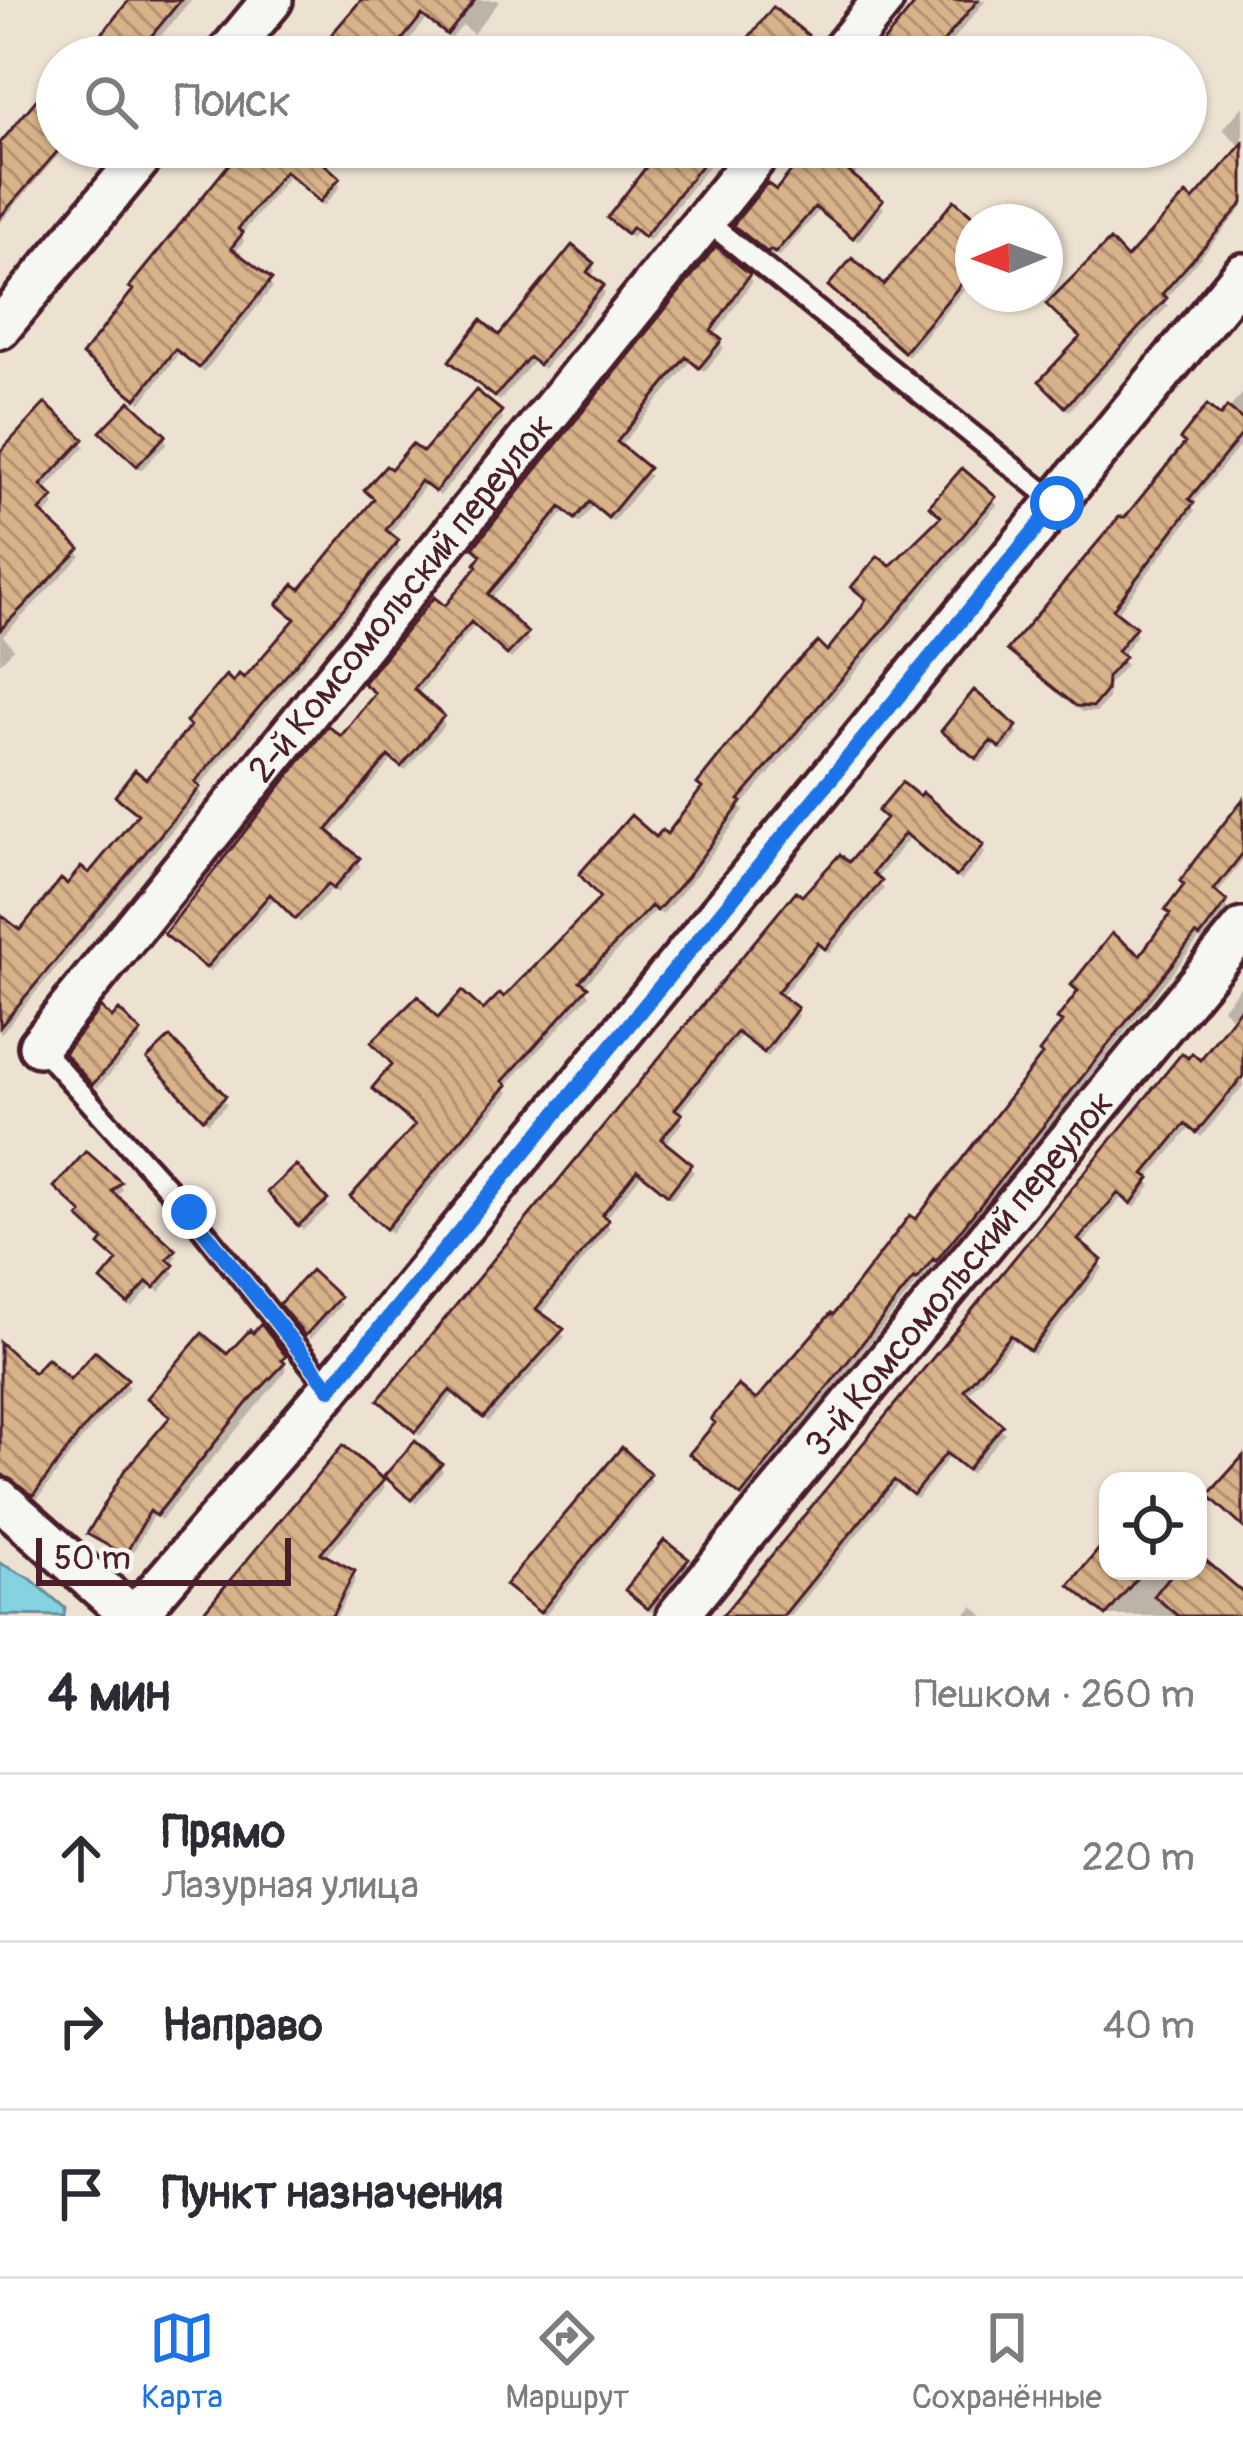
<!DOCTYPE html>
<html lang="ru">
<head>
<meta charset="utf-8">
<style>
	:root { --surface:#fff; --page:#f7f7f7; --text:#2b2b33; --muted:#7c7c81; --line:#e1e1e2; --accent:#1a73e8 }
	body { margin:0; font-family:Pangolin,sans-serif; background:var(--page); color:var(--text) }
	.controls { position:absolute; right:36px; bottom:36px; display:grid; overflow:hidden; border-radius:24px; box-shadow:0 3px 9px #0004 }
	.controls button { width:108px; height:108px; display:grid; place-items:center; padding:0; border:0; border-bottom:3px solid var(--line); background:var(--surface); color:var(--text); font:60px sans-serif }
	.compass { position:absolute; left:955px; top:204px; width:108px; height:108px; border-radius:50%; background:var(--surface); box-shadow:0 3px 9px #0004; rotate:269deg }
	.scale { position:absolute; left:36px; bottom:30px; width:255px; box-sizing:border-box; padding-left:12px; border:6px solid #4a1f2b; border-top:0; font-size:33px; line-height:42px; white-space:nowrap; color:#4a1f2b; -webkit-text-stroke:9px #f6f6f2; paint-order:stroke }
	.stop { position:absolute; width:36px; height:36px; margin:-27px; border:9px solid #1a73e8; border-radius:50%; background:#fff }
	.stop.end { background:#1a73e8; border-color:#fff; box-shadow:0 3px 12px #0008 }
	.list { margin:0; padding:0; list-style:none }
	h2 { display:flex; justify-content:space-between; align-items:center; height:156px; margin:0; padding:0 48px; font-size:51px }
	h2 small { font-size:39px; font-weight:400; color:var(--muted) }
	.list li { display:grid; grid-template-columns:78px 1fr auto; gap:36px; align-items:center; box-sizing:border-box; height:168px; padding:0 48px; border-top:3px solid var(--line) }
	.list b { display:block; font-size:45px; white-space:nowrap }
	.list p { margin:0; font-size:39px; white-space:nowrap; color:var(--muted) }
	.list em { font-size:39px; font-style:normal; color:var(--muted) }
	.icon { flex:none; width:66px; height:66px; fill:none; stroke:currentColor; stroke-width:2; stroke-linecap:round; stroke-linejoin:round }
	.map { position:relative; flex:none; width:1243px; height:1616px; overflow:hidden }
	.search { position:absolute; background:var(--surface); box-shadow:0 3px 9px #0004; left:36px; right:36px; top:36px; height:132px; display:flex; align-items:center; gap:30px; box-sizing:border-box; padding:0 42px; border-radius:66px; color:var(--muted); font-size:45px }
	.sheet { height:660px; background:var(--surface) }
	nav { display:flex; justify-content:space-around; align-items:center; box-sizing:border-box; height:168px; border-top:3px solid var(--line); background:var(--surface); font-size:33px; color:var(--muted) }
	nav a { display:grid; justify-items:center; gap:6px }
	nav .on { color:var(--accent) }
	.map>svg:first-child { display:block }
	.water { fill:#84d3e2; stroke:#6d8b99; stroke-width:3 }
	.shadow { fill:#0003 }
	.building { fill:url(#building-back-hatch); stroke:#4a1f2b; stroke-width:3 }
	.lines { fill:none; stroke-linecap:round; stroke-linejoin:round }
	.service-casing { stroke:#4a1f2b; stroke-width:27 }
	.minor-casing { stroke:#4a1f2b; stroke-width:48 }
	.service { stroke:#f6f6f2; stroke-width:18 }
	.minor { stroke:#f6f6f2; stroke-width:39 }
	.route { stroke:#1a73e8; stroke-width:15 }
	.labels { text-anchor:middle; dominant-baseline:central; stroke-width:9; stroke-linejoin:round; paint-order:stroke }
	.street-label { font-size:36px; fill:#4a1f2b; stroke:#f6f6f2 }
</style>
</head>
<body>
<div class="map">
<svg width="1243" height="1616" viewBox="0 0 1243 1616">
	<defs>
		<pattern id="building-back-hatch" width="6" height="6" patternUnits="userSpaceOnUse" patternTransform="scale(3)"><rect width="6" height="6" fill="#d8b289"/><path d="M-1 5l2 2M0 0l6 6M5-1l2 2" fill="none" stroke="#b19070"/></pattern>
	</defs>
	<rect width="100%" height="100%" fill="#ede2d2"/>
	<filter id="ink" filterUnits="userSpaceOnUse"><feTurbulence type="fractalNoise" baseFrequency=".00833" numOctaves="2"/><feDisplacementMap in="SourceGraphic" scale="24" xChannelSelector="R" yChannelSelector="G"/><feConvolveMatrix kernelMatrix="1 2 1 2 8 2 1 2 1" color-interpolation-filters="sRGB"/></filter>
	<g filter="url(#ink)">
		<path class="water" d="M0,1563l31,16 34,29 -1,8 -64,-1z"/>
		<path class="shadow" d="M133,0h58l-48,57h-67l10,-11 6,5z
			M365,0h133l1,2 -26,32 -10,-9 -12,14 -24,-20 -32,38h-76z
			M919,0h67l-47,57h-65z
			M806,37l3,6 -11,14h-62z
			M57,80v67h8l-65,76v-75z
			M1243,106v101l-79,94 4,5 -99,105 -23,-24 37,-48 44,-76 66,-59 49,-56 -19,-19z
			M245,147h83l-12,15 25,24 -17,20 -34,-31 -49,60 3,6 -10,13 39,33 -69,85 -25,-19 -38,50 -56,-48 88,-120z
			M655,147h52l9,10 -67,84 -12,-10 -5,7 -22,-20 40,-55 -3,-6z
			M812,147h56l-8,9 4,7 -12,15 32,30 -26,34 -39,-31 -40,46 -4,-3 -3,3 -35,-32 40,-30z
			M954,204l21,18 -2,57 -65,77 -76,-69 52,2z
			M592,265l3,6 -5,6 15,16 -61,76 -10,-8 -34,40 -44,-34 -4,-6 48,-22z
			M748,276l4,6 -38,55 10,11 -20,24 -13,-11 -72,87 31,28 -37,46 -20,-16 -13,17 -15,-12 -75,89 39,40 -18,19 -36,-34 -58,70 28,29 -40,47 -13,-11 -63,76 32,30 -24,27 -5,-4 -32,34 -25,-25 -65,74 -43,-38 175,-194 35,-45 -10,-12 78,-72 38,-53 -7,-10z
			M1243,393v49l-52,63 4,6 -79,104 21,20 -17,22 6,8 -17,19 -1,14 -11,14h-15l-71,-62z
			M500,413l3,6 -63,77 -14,-12 -37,52 11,12 -202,240 4,7 -202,240v-88l20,-13 47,-46 22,-10 51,-61 -22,-21 29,-13 150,-162 -17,-17 20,-10 76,-93 -8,-10 23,-17z
			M164,437l3,6 -26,27 -33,-32z
			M82,441l3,6 -42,45 11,13 -12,13 39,38 -78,80 11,13 -14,14v-205z
			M994,499l3,6 -256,302 3,3 -54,73 -28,32 -6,-5 -73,77 6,8 -84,92 4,5 -118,141 -34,-30 60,-76 -42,-39 63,-66 45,-8 21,-13 152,-159 11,-3 161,-183 40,-55 -13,-14 35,-17 53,-52 -10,-12z
			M1015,728l3,6 -14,18 -9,-7 -15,18 -35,-32z
			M1243,804v55l-27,37 13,13 -25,32 -4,-3 -260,327 -2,-3 -17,22 -3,-2 -173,218 -52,-46 63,-50 161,-180 128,-167 35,-64 -6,-8 66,-26 32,-43z
			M881,811l100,36 4,6 -24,28 -51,-44 -34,42 8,10 -55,64 -7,-7 -42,52 19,18 -31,41 -27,-21 -63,78 5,8 -19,23 30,27 -22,27 -30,-25 -37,46 5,8 -71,87 26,22 -77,85 -34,-28 -34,42 -35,-30 418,-506 46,-34 39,-46z
			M1243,983v103l-42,51 -11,-9 -43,51 4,7 -16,22 -13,-11 -41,49 22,22 -69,87 -19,-16 -49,57 39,37 -34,41 -21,-18 -33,43 -19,-15 -107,132h-66l476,-552 33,-43 -11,-13z
			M119,1015l23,25 -45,48 -26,-28z
			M170,1042l57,62 -19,19 -54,-57z
			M119,1184l3,6 -7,8 62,59 -7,8 5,8 -16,19 -7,-6 -20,22 -28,-27 16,-18 -14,-12 -1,-9 -20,-18 -1,-9 -26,-27z
			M275,1198l50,3 4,6 -26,23z
			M337,1299l4,6 -31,34 -23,-29z
			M284,1357l2,14 -125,149 -7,-5 -25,44 -35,-19 -3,-6 81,-115 55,-61z
			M0,1368l70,15 55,-2 4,6 -48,53 -44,60 -37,-27z
			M439,1466l4,5 -27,33 -28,-27z
			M649,1475l3,6 -107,135 -33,-25 -3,-6z
			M382,1482l3,6 -60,70 27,15 4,6 -19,37h-134z
			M1198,1558l45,38v20h-138l-33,-31 36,-25v11h90z
			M687,1561l3,6 -38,46 -24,-22z
			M973,1606l11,10h-20z"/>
		<path class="building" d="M129,0h52l-47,57h-51z
			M361,0h114l-28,35 -25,-20 -34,42h-76z
			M918,0h60l-47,57h-60z
			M773,7l35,28 -17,22h-58z
			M57,75v77l-57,65v-74z
			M1243,143v60l-81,91 5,4 -102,109 -26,-26 41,-44 -34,-33 64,-64 17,18 59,-64 7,6z
			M243,147h62l35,31 -20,24 -35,-31 -47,58 5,4 -12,15 41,31 -73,89 -24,-19 -39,50 -54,-44 51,-65 -4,-3z
			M630,147h86l-72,90 -12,-10 -5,7 -20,-16 43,-56z
			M810,147h59l-20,25 34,28 -30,38 -38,-31 -40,46 -5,-3 -2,3 -35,-28 34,-42 9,7z
			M954,200l19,16v54l-69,82 -76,-66 24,-28 32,27z
			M572,245l22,18 -7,9 17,13 -65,80 -10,-8 -34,40 -46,-36 32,-41 18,15z
			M716,246l34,28 -39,57 11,9 -23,28 -13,-11 -69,85 32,26 -41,50 -19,-16 -14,17 -14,-12 -73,87 40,39 -21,22 -36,-33 -57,67 30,27 -43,51 -13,-11 -61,74 33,28 -27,31 -5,-5 -33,35 -25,-25 -64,74 -42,-34 164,-208 13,10 34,-43 -12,-10 71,-86 11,9 32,-40 -2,-2 6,-9 -8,-7z
			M476,390l26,21 -67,81 -14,-11 -35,49 13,10 -39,49 -165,193 5,5 -200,240v-113l20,16 41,-51 6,5 14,-17 8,6 49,-59 -23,-18 20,-26 11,9 44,-53 -4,-4 40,-47 7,7 6,-8 5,4 51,-59 -18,-15 17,-20 6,5 74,-90 -10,-9 22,-24 5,3 21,-25 11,8z
			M130,401l36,34 -29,31 -37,-34z
			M45,403l39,36 -43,46 12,12 -13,14 40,38 -80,81v-178z
			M1207,405l13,11 7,-9 16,13v13l-54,66 5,4 -81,106 23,18 -19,24 8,6 -18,20 -1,14 -13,16 -17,-1 -69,-56 112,-133h6l60,-74 -5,-4z
			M962,468l34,29 -257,303 3,2 -55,75 -30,34 -6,-5 -71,75 8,6 -85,94 4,4 -121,144 -36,-32 65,-72 -43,-37 20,-24 -21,-22 47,-46 20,22 24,-27 21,19 17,-17 4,4 96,-99 -21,-24 52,-59 25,22 6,-7 5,4 35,-46 -5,-4 88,-110 33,-32 9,9 34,-43 5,-9 -15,-12 27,-31 12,10 51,-50 -12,-10z
			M974,690l43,36 -17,22 -9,-7 -15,18 -35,-28z
			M902,782l17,14 3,-4 62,53 -28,32 -51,-44 -32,40 9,8 -57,68 -7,-6 -41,49 21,16 -34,45 -27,-21 -62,77 7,5 -21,25 31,25 -24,31 -31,-25 -35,45 7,5 -73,89 28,20 -81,89 -33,-28 -35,42 -37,-32 418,-509 6,5 38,-42 9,8 37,-44 -8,-7z
			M1243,799v54l-29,37 13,11 -27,36 -4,-3 -260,327 -3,-2 -16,21 -3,-2 -173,218 -52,-42 26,-31 -4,-4 27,-34 18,15 75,-87 2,2 77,-100 6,4 126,-164 -3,-3 23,-30 -5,-3 21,-28 -7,-6 41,-52 28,22 30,-41 -5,-4 19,-25 -4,-4 15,-21z
			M1243,1005v71l-47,57 -11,-9 -41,50 6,4 -19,26 -13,-11 -40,47 24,20 -72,91 -19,-16 -47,55 39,35 -36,45 -21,-17 -33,42 -19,-15 -111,136h-61l460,-563 6,5 4,-5 8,7z
			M101,1007l11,11 7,-8 22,22 -49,53 -28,-32z
			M170,1037l56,59 -23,23 -56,-60z
			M86,1151l35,31 -9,9 64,59 -9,9 7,6 -20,23 -7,-6 -19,22 -27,-24 16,-19 -18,-16 4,-5 -25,-23 4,-4 -28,-26z
			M296,1165l32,35 -30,26 -31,-34z
			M311,1270l29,27 -35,39 -26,-32z
			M261,1324l25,32 -4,4 3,3 -38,40 -91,113 -6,-5 -25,44 -38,-21 37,-63 46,-54 -23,-19 55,-65 25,21 23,-24 3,3z
			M0,1342l34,31 13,-15 23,21 25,-28 33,28 -49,55 -46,62 -33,-23z
			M415,1441l27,23 -31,36 -27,-24z
			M343,1445l41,35 -63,73 34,18 -23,45h-132z
			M622,1447l29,27 -111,139 -35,-28z
			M1243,1456v71l-35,-32z
			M1108,1538v33h35l-37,45 -37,-31z
			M664,1540l25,19 -41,50 -23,-19z
			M1198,1554l45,38v24h-65l-24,-20 20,-25h24z"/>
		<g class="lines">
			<g class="service-casing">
				<path id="service" d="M705,220l352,283
					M39,1046l150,166 141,177"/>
			</g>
			<g class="minor-casing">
				<g id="minor">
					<path d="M225,57l47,-57"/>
					<path d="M837,57l46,-57"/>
					<path d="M0,328l150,-181"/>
					<path id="s1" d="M39,1046l725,-899"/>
					<path d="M0,1499l132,117"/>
					<path d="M135,1616l195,-227 913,-1115"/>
					<path id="s2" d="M677,1616l566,-687"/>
				</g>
			</g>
			<use href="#service" class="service"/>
			<use href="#minor" class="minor"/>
		</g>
	</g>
	<g class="lines" filter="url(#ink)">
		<path class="route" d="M189,1212l141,177 727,-886"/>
	</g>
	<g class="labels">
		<g class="street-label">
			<text stroke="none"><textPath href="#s1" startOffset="576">2-й Комсомольский переулок</textPath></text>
			<text stroke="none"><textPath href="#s2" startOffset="444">3-й Комсомольский переулок</textPath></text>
		</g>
	</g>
</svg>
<div class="controls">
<button><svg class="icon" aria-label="locate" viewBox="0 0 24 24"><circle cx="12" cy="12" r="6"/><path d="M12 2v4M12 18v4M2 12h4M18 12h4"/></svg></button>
</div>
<svg class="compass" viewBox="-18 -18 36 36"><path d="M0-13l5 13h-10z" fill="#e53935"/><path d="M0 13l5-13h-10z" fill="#7c7c81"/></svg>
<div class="scale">50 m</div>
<div class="stop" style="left:1057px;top:503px"></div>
<div class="stop end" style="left:189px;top:1212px"></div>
<div class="search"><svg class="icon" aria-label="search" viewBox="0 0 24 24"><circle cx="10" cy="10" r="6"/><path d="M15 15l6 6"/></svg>Поиск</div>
</div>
<section class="sheet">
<h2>4 мин<small>Пешком · 260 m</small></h2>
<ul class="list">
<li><svg class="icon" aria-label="ahead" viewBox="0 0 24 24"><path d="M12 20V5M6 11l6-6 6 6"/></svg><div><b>Прямо</b><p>Лазурная улица</p></div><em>220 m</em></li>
<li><svg class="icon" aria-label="right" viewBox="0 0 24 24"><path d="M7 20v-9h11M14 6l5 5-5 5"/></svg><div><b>Направо</b></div><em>40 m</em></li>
<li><svg class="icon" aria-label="arrive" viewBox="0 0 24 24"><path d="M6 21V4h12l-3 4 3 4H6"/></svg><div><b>Пункт назначения</b></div></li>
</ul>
</section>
<nav>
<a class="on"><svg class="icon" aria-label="map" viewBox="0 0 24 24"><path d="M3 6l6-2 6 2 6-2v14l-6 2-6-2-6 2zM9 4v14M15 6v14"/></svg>Карта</a>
<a><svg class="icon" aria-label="directions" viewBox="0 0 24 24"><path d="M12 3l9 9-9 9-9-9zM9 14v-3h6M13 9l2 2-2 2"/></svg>Маршрут</a>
<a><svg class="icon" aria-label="saved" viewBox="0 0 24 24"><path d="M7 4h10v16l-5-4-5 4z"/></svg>Сохранённые</a>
</nav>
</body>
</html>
